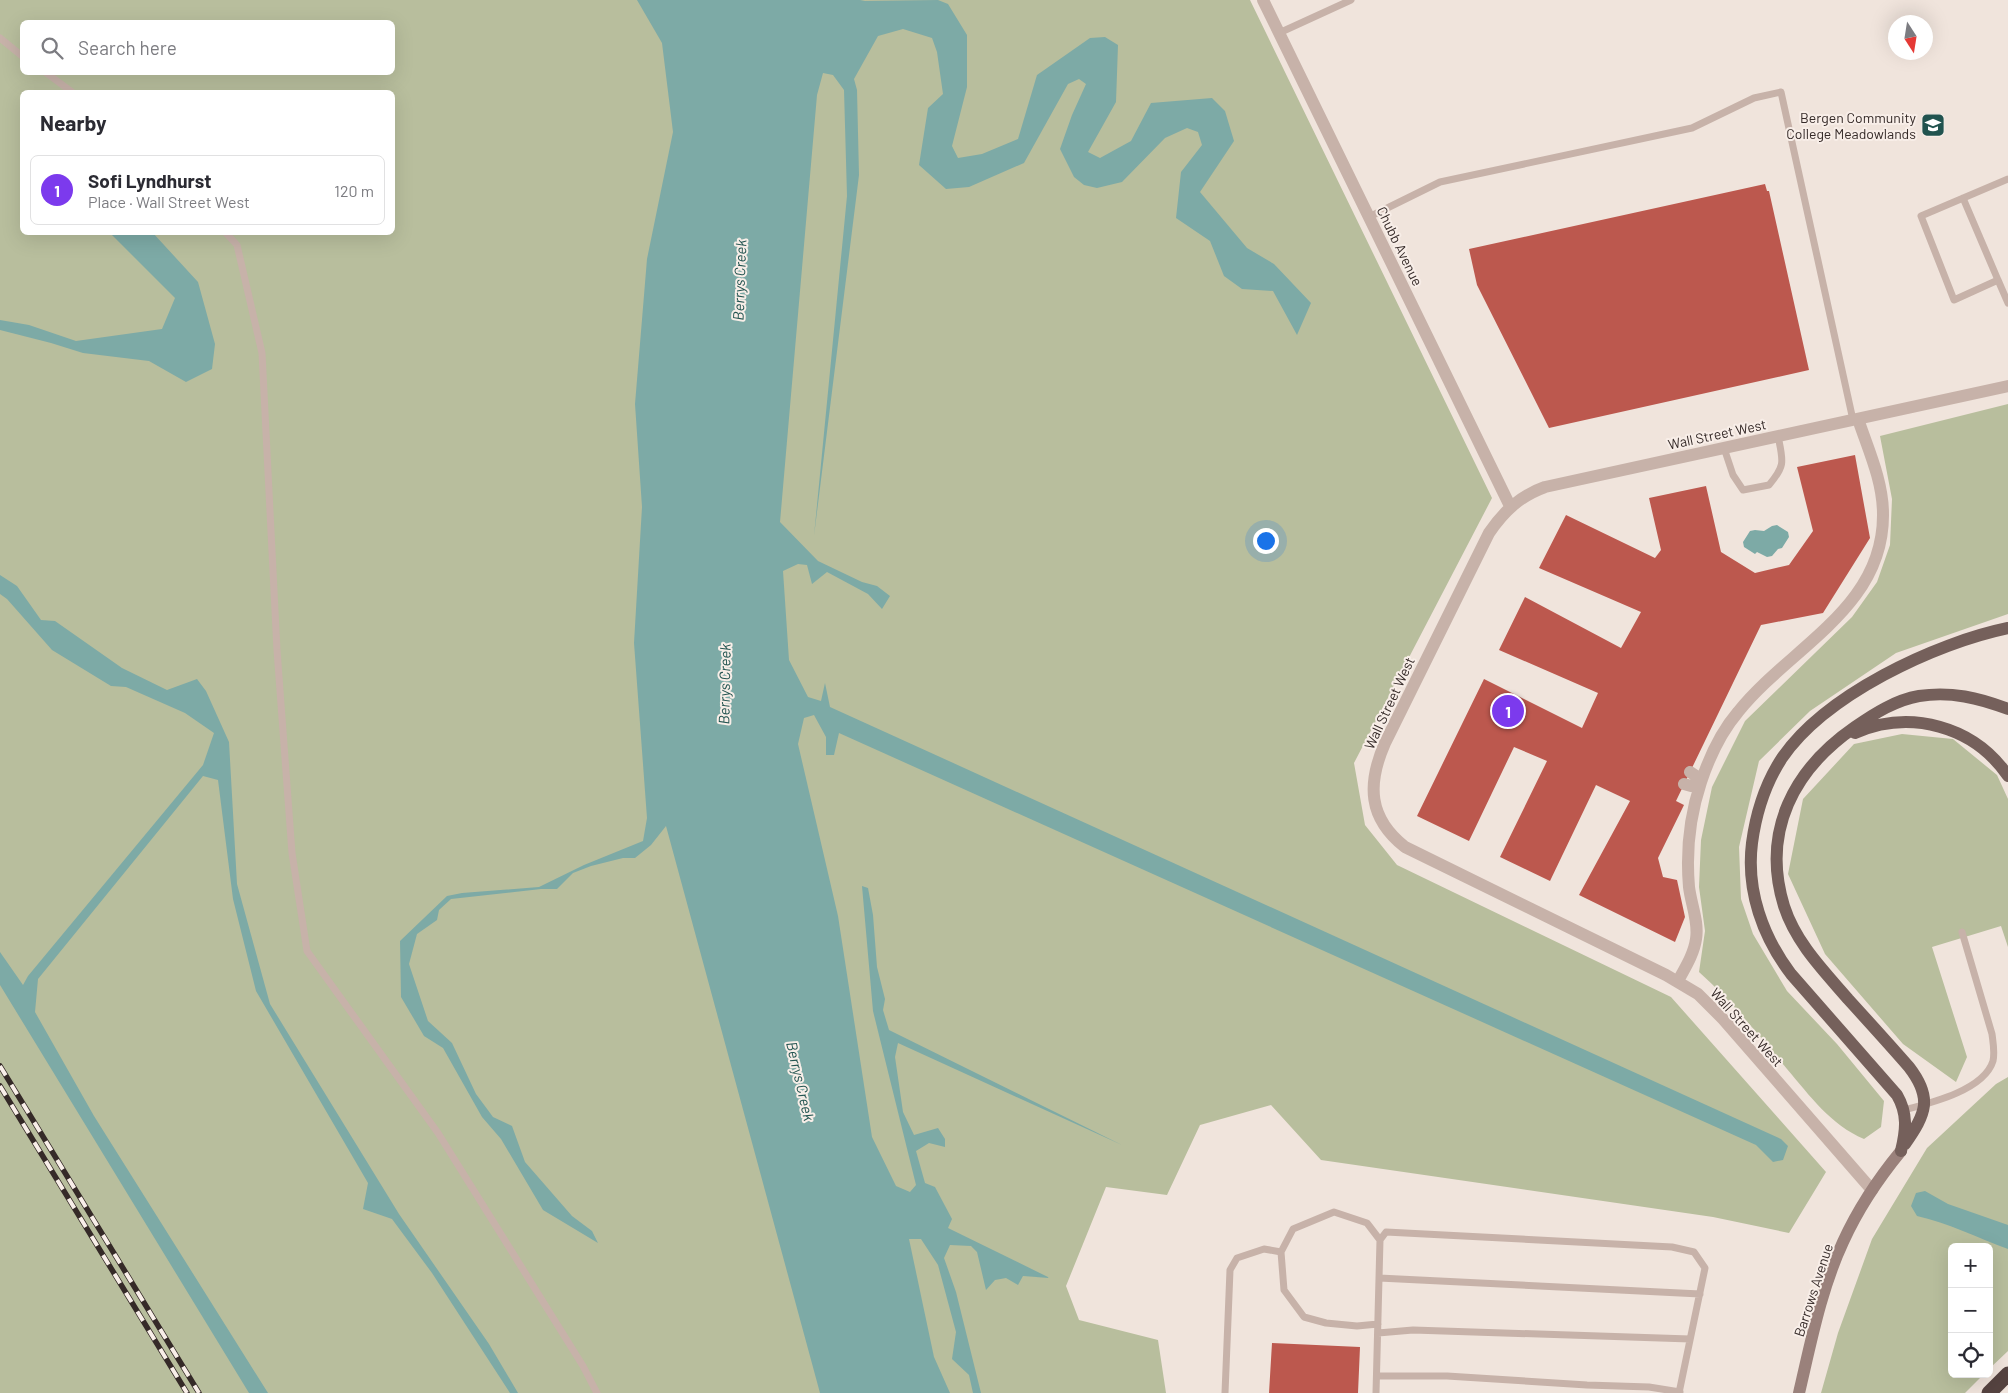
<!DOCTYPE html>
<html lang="en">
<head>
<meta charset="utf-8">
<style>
	:root { --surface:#fff; --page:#f2f2f3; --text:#2b2b33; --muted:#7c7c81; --line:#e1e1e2; --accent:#7c3aed }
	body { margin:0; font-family:Barlow,sans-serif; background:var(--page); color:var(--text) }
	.controls { position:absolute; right:15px; bottom:15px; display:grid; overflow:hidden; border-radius:8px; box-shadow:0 5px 20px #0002 }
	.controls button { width:45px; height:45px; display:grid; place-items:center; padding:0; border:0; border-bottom:1px solid var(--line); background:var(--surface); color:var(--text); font:25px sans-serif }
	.compass { position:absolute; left:1888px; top:15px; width:45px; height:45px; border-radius:50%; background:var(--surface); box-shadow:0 5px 20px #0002; rotate:168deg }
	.you { position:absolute; left:1265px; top:540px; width:18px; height:18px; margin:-12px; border:4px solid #fff; border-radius:50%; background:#1a73e8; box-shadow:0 0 0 8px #1a73e833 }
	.badge { display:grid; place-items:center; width:32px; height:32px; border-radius:50%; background:var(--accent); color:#fff; font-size:16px; font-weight:700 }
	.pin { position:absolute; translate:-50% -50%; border:2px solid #fff; box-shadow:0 1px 5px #0006 }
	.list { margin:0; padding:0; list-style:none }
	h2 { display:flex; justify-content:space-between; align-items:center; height:65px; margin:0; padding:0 20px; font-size:21px }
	h2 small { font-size:16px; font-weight:400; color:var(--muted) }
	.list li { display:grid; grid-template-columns:32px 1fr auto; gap:15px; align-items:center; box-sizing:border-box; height:70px; margin:0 10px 10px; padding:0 10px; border:1px solid var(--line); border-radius:8px }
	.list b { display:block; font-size:19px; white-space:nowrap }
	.list p { margin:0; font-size:16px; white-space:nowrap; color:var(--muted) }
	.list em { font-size:16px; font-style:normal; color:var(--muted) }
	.icon { flex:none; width:28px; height:28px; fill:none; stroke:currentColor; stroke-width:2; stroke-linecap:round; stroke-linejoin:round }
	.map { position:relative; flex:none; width:2008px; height:1393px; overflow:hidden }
	.search { position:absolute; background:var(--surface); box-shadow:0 5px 20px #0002; left:20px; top:20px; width:375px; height:55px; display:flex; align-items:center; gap:12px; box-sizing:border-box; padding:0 18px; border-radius:8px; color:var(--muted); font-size:19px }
	.panel { position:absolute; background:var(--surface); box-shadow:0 5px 20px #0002; left:20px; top:90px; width:375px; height:145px; border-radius:8px }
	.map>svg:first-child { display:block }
	.green { fill:#b8be9d; fill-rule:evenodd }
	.water { fill:#7daaa6 }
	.building { fill:#bc584e }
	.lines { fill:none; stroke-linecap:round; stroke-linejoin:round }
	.lane { stroke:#c7b2a9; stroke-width:7 }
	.street { stroke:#c7b2a9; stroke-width:12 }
	.secondary { stroke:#9a817b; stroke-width:12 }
	.primary { stroke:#75605b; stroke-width:12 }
	.highway { stroke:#554340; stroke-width:15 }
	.rail-casing { stroke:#352a28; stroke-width:5.5 }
	.rail { stroke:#f8eee8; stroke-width:4; stroke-dasharray:11; stroke-linecap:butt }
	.labels { text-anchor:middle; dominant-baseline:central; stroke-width:4; stroke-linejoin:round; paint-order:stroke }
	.poi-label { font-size:14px; fill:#352a28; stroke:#f8eee8; text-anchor:end }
	.street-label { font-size:14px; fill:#352a28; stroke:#f8eee8 }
	.water-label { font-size:15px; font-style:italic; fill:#21534f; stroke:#f8eee8 }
</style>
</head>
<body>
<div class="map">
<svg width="2008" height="1393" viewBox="0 0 2008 1393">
	<rect width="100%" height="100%" fill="#f0e4dc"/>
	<path class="green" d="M0,0h1250l242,498 -138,265 11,62 32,40 274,132 155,175 -37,61 -76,-16 -392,-57 -50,-55 -71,20 -33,70 -61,-8 -40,99 13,34 79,20 8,53h-1166zM22,22h370v50h-370zM22,92h370v140h-370z
		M2008,404v210l-112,39 -86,58 -51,50 -20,86 2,52 12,35 34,57 50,53 47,57 -3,26 -17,12c-33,-14 -54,-43 -77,-70 -28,-33 -55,-68 -88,-97l6,-41 -6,-44 2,-47 11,-53 33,-66 107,-104 25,-35 13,-37 2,-46 -12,-63z
		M1902,734l51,5 44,36 11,24v148l-7,-21 -69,21 35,110 -11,25 -53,-38 -78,-90 -37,-80 15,-75 51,-55z
		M2008,1077v274l-19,18v-122h-37v127h32l-19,19h-144l17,-60 34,-94 55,-91 69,-64z"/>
	<path class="water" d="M637,0h223l5,1 73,-1 10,4 19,31v52l-15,59 6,12 24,-4 36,-15 19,-64 53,-37 15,-1 13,8 -2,57 -28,50 12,6 31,-17 20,-38 61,-5 13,13 9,30 -34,51 47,56 27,16 37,39 -14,32 -24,-44 -31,-2 -18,-13 -14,-35 -34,-23 5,-46 21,-27 -4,-13 -11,-4 -22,10 -43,44 -25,6 -13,-3 -10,-8 -14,-28 12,-34 14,-31 -7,-5 -11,5 -44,79 -55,24 -23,2 -27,-24 9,-57 15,-14 -6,-42 -5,-14 -29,-9 -25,7 -24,43 3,11 2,85 -45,361 33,-340 -3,-106 -11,-15 -10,-2 -6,22 -37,427 38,39 44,21 15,4 13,10 -8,13 -14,-15 -41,-22 -15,12 -5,-19 -9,-1 -15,7 6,89 19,37 13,4 4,-18 5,24 951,432 7,7 -5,14 -10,2 -17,-17 -917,-412 -5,22h-8v-18l-12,-22 -10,3 -6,26 40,172 34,221 24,49 14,6 6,-7 -43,-174 -11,-125 6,2 5,27 4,52 8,32 -2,11 6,20 233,115 -224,-102 -3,14 8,55 11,23 24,-7 7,11v8l-16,-4 -13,8 9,32 10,4 17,32 -4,9 102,50 -27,-2 -5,9 -12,-7 -11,2 -9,10 -9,-38 -6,-6 -21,-1 -6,13 12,34 25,101h-8l-4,-18 -17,-16 4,-27 -18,-67 -17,-26h-12l25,118 16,36h-130l-154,-567 -15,19 -16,13h-12l-32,8 -18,7 -16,16h-16l-90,10 -12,11 -2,10 -20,14 -8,30 19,57 24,22 24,51 17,23 19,9 13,36 47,54 20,15 6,12 -55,-33 -42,-71 -19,-22 -39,-69 -19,-12 -23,-39 -1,-56 47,-45 15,-3 77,-6 45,-22 59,-24 4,-23 -13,-175 8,-136 -7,-103 12,-145 26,-127 -11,-89z
		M110,233h43l45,49 17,62 -3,25 -26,13 -37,-21 -66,-8 -32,-10 -51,-13v-10l29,5 47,16 86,-12 13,-31z
		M1777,525l11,7 1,5 -7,11 -4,1 -6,7 -5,1 -10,-5 -2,2 -11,-7 -1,-5 7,-11 5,-1 9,1 8,-5z
		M0,575l17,11 24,34 14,1 67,47 45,22 30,-11 9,12 23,51 8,142 33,120 129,210 90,130 29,49h-8l-78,-120 -40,-54 -29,-10 5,-26 -112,-192 -23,-92 -15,-119 -15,-4 -165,203 -3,33 59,104 174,277h-19l-249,-408v-33l23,33 5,-9 175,-211 11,-32 -29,-20 -59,-26 -15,-1 -59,-36 -45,-51 -7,-5z
		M1925,1191l23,13 60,21v24c-30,-11 -60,-26 -91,-33l-6,-10 5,-13z"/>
	<path class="building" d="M1765,184l2,7h2l40,179 -260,58 -72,-143 -8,-36z
		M1855,455l15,83 -47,75 -62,12 -85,176 8,4 -26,53 5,19 14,3 8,37 -10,25 -96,-47 51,-94 -34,-16 -46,96 -50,-24 47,-96 -33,-14 -45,94 -52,-25 67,-137 98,49 16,-35 -99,-43 26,-53 96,51 20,-36 -102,-44 27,-53 89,43 6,-8 -12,-52 57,-12 15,66 34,21 34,-8 24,-34 -16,-64z
		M1272,1343l88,4 -2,46h-89z"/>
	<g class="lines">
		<path class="lane" d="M1279,33l72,-33
			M0,38l22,18
			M45,72l27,20
			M2008,179l-87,37 33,84 44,-20 10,23
			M1963,198l35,82
			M1369,217l71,-35 252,-54 62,-30 27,-6 72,328
			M225,232l12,13 25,108 15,297 15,203 15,98 131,182 145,233 14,27
			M1724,448l9,27 10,15 26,-5c17,-20 14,-24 9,-49
			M1904,1110c27,-7 80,-20 89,-49 2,-9 0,-19 -1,-27l-30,-102
			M1379,1278l321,16
			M1378,1324l-21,2 -31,-3 -22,-6 -20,-27 -3,-38 12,-23 41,-17 33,11 13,17
			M1378,1333l35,-3 277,9
			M1377,1376h70l140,9 62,2 31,5
			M1225,1393l5,-123 7,-12 27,-9 17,3
			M1376,1393l4,-153 6,-8 286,15 22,5 11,16 -26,125"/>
		<path class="street" d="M1263,0l247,506
			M1690,772l6,4 4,8
			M1684,784l7,2 9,-2
			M1678,981c7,-13 16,-27 18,-42 3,-17 -5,-35 -7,-52 -3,-35 1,-72 12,-105 8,-24 20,-50 37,-70 52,-65 146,-104 145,-198 0,-33 -15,-65 -25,-95
			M1872,1190l-149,-171 -25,-25 -32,-19 -261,-128c-37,-29 -38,-63 -20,-104l104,-210c15,-22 31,-37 56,-46l463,-101"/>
		<path class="secondary" d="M1799,1393c12,-51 22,-104 44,-151 15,-33 35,-63 58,-91"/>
		<path class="primary" d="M1855,733c55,-24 119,-7 153,43
			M1905,1144c21,-30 28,-46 4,-77 -20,-23 -41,-46 -61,-68 -25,-29 -52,-56 -64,-93 -23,-75 10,-137 71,-179 20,-14 41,-27 64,-31 32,-5 60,2 89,13
			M1901,1151c5,-21 7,-37 -4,-56l-106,-121c-28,-37 -45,-83 -39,-131 4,-30 13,-59 30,-85 43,-63 153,-115 226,-130"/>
		<path class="highway" d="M1989,1393l19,-19"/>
		<g class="rail-casing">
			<path id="rail" d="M0,1066l199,327
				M0,1086l187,307"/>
		</g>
		<use href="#rail" class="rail"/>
	</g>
	<defs>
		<g id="university-square" transform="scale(1.25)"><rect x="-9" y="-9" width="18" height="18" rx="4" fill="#21534f" stroke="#f8eee8"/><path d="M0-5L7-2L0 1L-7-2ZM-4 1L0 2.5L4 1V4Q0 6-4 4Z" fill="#fff"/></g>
	</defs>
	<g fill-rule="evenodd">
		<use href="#university-square" x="1933" y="125"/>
	</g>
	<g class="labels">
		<g class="poi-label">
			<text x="1916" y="117">Bergen Community<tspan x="1916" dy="16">College Meadowlands</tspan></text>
		</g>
		<g class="street-label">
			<text transform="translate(1400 246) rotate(64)">Chubb Avenue</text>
			<text transform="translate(1717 434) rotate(-12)">Wall Street West</text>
			<text transform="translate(1389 703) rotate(-65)">Wall Street West</text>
			<text transform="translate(1747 1027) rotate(48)">Wall Street West</text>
			<text transform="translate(1813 1290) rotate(-72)">Barrows Avenue</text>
		</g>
		<g class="water-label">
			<text transform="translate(739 280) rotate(-88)">Berrys Creek</text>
			<text transform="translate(724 684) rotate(-89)">Berrys Creek</text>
			<text transform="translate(801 1081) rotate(77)">Berrys Creek</text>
		</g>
	</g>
</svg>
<div class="controls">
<button>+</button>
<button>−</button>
<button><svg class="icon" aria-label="locate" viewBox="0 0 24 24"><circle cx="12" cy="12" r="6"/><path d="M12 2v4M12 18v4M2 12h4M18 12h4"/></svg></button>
</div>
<svg class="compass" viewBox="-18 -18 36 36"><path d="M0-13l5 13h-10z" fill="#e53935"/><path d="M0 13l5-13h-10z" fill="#7c7c81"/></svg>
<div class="you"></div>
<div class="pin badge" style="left:1508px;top:711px">1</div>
<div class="search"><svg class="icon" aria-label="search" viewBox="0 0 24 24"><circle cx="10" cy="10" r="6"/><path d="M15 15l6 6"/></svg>Search here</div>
<section class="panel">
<h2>Nearby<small></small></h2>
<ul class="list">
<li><span class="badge">1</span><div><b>Sofi Lyndhurst</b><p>Place · Wall Street West</p></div><em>120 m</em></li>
</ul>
</section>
</div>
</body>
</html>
